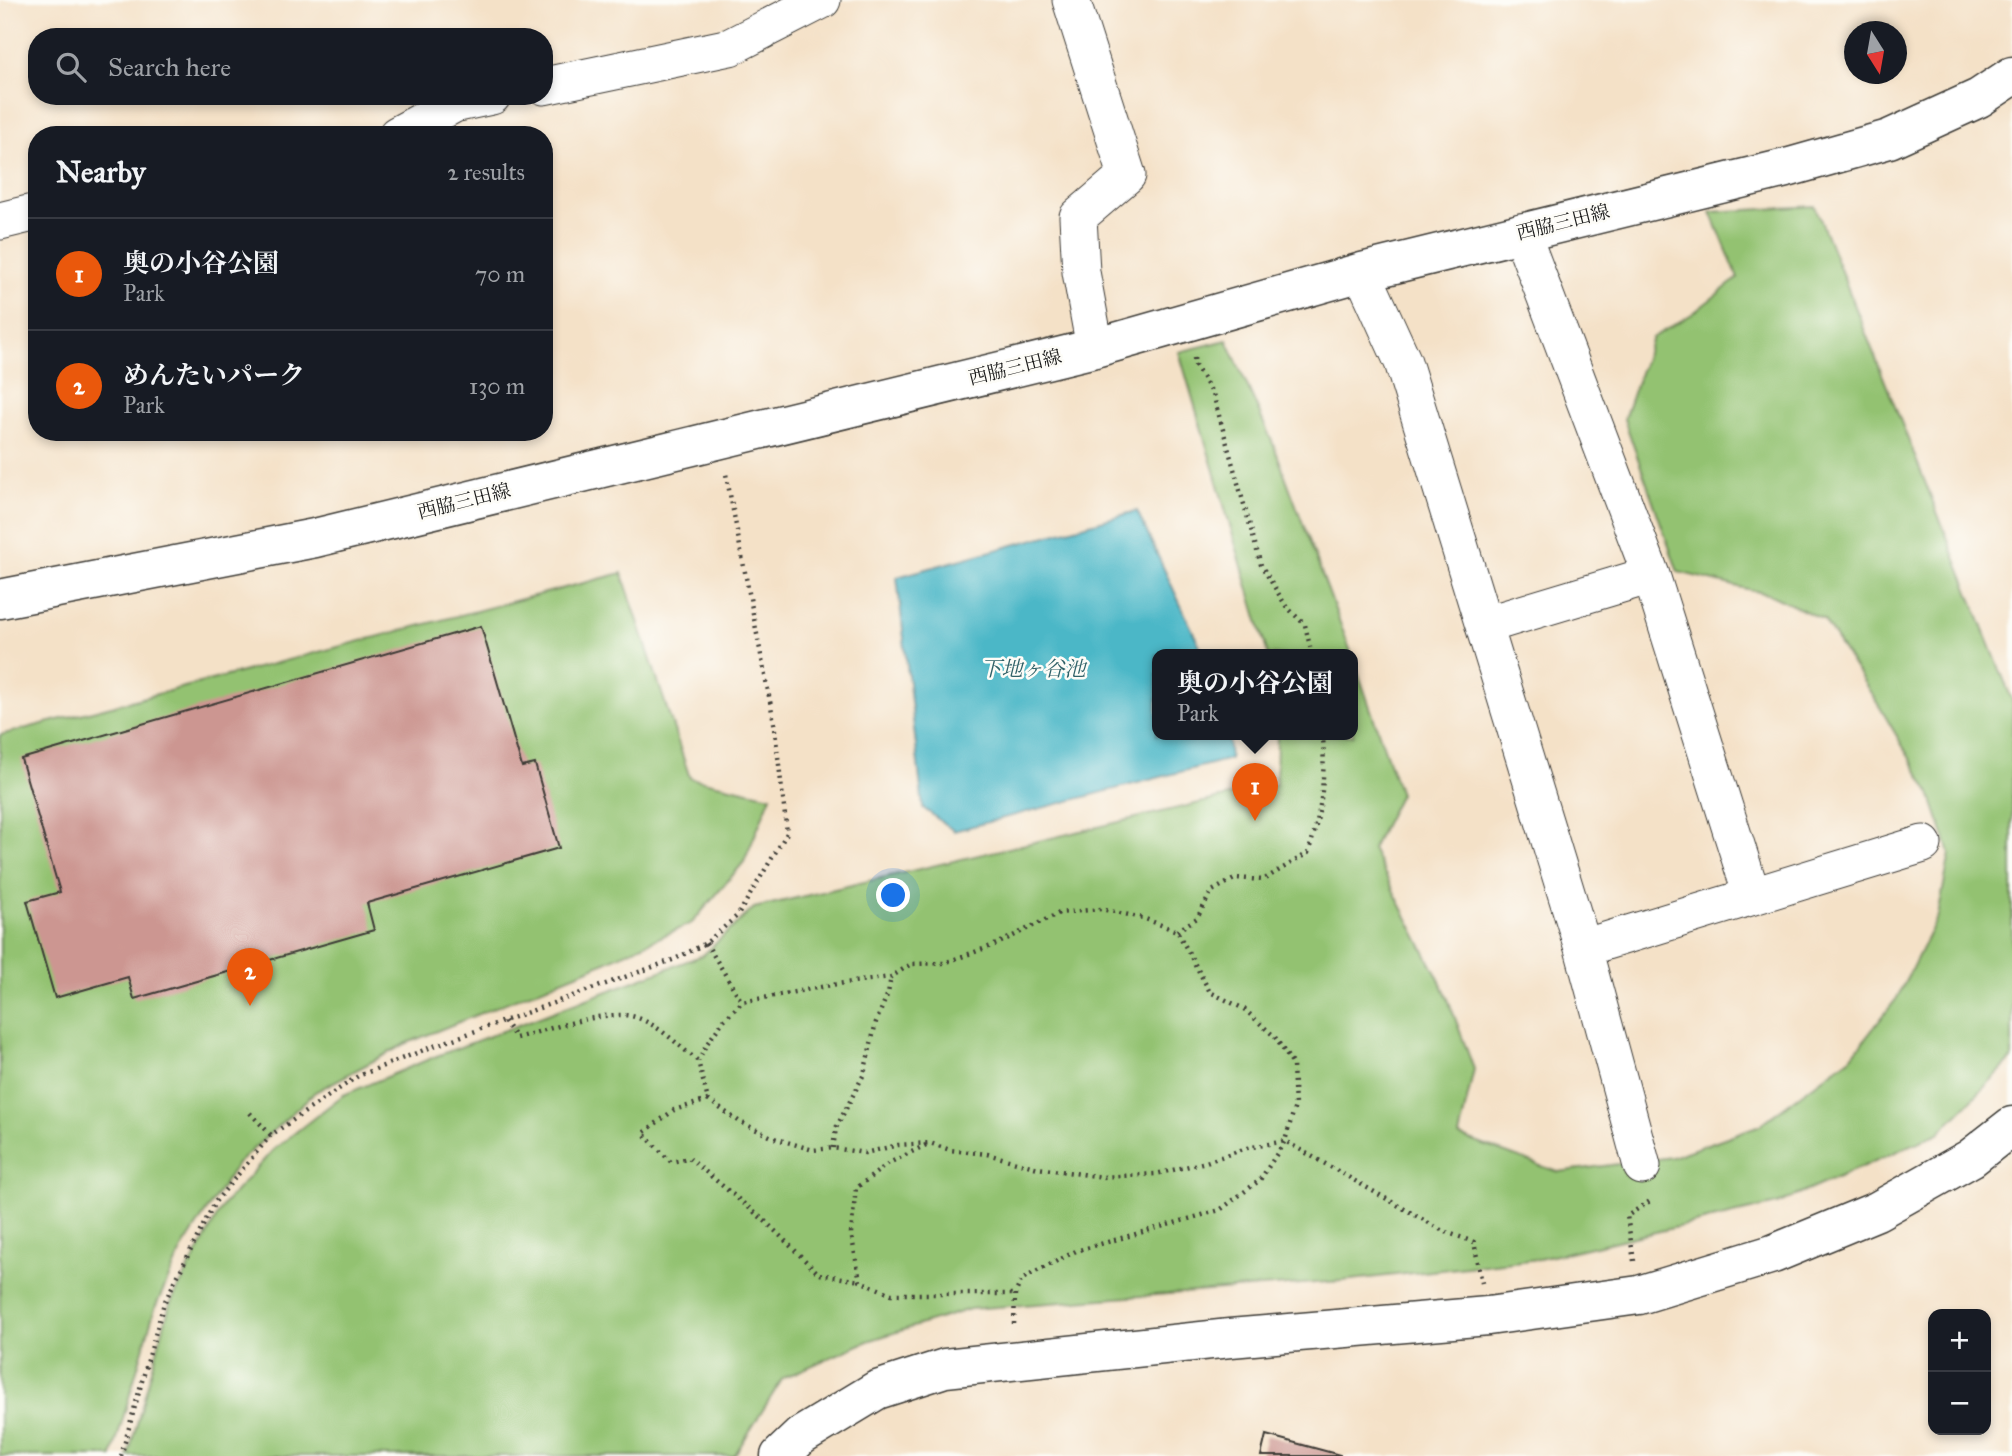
<!DOCTYPE html>
<html lang="en">
<head>
<meta charset="utf-8">
<style>
	:root { --surface:#171b24; --page:#242831; --text:#f1f3f6; --muted:#9ea1a6; --line:#363941; --accent:#ea580c }
	body { margin:0; font-family:"IM FELL Great Primer","Noto Serif JP",serif; background:var(--page); color:var(--text) }
	.controls { position:absolute; right:21px; bottom:21px; display:grid; overflow:hidden; border-radius:14px; box-shadow:0 4px 10px #0003 }
	.controls button { width:63px; height:63px; display:grid; place-items:center; padding:0; border:0; border-bottom:2px solid var(--line); background:var(--surface); color:var(--text); font:35px sans-serif }
	.compass { position:absolute; left:1844px; top:21px; width:63px; height:63px; border-radius:50%; background:var(--surface); box-shadow:0 4px 10px #0003; rotate:169deg }
	.you { position:absolute; left:894px; top:896px; width:24px; height:24px; margin:-18px; border:5px solid #fff; border-radius:50%; background:#1a73e8; box-shadow:0 0 0 10px #1a73e833 }
	.badge { display:grid; place-items:center; width:46px; height:46px; border-radius:50%; background:var(--accent); color:#fff; font-size:23px; font-weight:700 }
	.pin { position:absolute; translate:-50% -58px; filter:drop-shadow(0 2px 4px #0008) }
	.pin::after { content:''; position:absolute; top:37px; width:24px; height:21px; background:inherit; clip-path:polygon(0 0,100% 0,50% 100%) }
	.popup { position:absolute; left:1152px; top:649px; width:206px; height:91px; box-sizing:border-box; display:grid; place-content:center; border-radius:14px; background:var(--surface); filter:drop-shadow(0 2px 5px #0005); font-size:23px; white-space:nowrap; color:var(--muted) }
	.popup b { font-size:26px; color:var(--text) }
	.popup::after { content:''; position:absolute; left:50%; top:100%; margin-left:-14px; border:14px solid transparent; border-top-color:var(--surface) }
	.list { margin:0; padding:0; list-style:none }
	h2 { display:flex; justify-content:space-between; align-items:center; height:91px; margin:0; padding:0 28px; font-size:30px }
	h2 small { font-size:23px; font-weight:400; color:var(--muted) }
	.list li { display:grid; grid-template-columns:46px 1fr auto; gap:21px; align-items:center; box-sizing:border-box; height:112px; padding:0 28px; border-top:2px solid var(--line) }
	.list b { display:block; font-size:26px; white-space:nowrap }
	.list p { margin:0; font-size:23px; white-space:nowrap; color:var(--muted) }
	.list em { font-size:23px; font-style:normal; color:var(--muted) }
	.icon { flex:none; width:38px; height:38px; fill:none; stroke:currentColor; stroke-width:2; stroke-linecap:round; stroke-linejoin:round }
	.map { position:relative; flex:none; width:2012px; height:1456px; overflow:hidden }
	.search { position:absolute; background:var(--surface); box-shadow:0 4px 10px #0003; left:28px; top:28px; width:525px; height:77px; display:flex; align-items:center; gap:18px; box-sizing:border-box; padding:0 24px; border-radius:28px; color:var(--muted); font-size:26px }
	.panel { position:absolute; background:var(--surface); box-shadow:0 4px 10px #0003; left:28px; top:126px; width:525px; height:315px; border-radius:28px }
	.map>svg:first-child { display:block }
	.green { fill:#93c271; stroke:#586f46; stroke-width:2 }
	.water { fill:#4bb7c7; stroke:#346a72; stroke-width:2 }
	.building { fill:#cc9691 }
	.lines { fill:none; stroke-linecap:round; stroke-linejoin:round }
	.minor-casing { stroke:#3c3a36; stroke-width:39 }
	.tertiary-casing { stroke:#3c3a36; stroke-width:41 }
	.primary-casing { stroke:#3c3a36; stroke-width:41 }
	.path { stroke:#3c3a36; stroke-width:4.5; stroke-dasharray:2 5; stroke-linecap:butt }
	.minor { stroke:#fff; stroke-width:37 }
	.tertiary { stroke:#fff; stroke-width:38 }
	.primary { stroke:#fff; stroke-width:38 }
	.labels { text-anchor:middle; dominant-baseline:central; stroke-width:5; stroke-linejoin:round; paint-order:stroke }
	.street-label { font-size:19px; fill:#1c1c1c; stroke:#fdfcf7 }
	.water-label { font-size:21px; font-style:italic; fill:#316269; stroke:#fdfcf7 }
</style>
</head>
<body>
<div class="map">
<svg width="2012" height="1456" viewBox="0 0 2012 1456">
	<rect width="100%" height="100%" fill="#fdfcf7"/>
	<filter id="ink" filterUnits="userSpaceOnUse"><feTurbulence type="fractalNoise" baseFrequency=".0143" numOctaves="2"/><feDisplacementMap in="SourceGraphic" scale="14" xChannelSelector="R" yChannelSelector="G"/><feConvolveMatrix kernelMatrix="1 2 1 2 8 2 1 2 1" color-interpolation-filters="sRGB"/></filter>
	<filter id="wash" filterUnits="userSpaceOnUse"><feTurbulence type="fractalNoise" baseFrequency=".00686" numOctaves="4" result="noise"/><feDisplacementMap in="SourceGraphic" scale="28" xChannelSelector="R" yChannelSelector="G"/><feGaussianBlur stdDeviation="1.57" result="paint"/><feColorMatrix in="noise" values="0 0 0 0 0 0 0 0 0 0 0 0 0 0 0 0 0 1.4 0 .05"/><feComposite in="paint" operator="in"/></filter>
	<g filter="url(#wash)">
		<rect width="100%" height="100%" fill="#f4e1c7"/>
		<path class="green" d="M1815,206l197,494v359l-73,74 -162,71 -238,55 -197,22 -372,28 -102,32 -85,37 -49,78h-606l42,-152 53,-99 50,-55 70,-55 91,-38 269,-102 51,-47 522,-123 1,-50h76v-77l47,136 -28,55 73,142 29,78 -15,67 99,36 114,-15 88,-32 91,-68 46,-59 41,-82 12,-63 -21,-62 -48,-82 -57,-89 -53,-25 -93,-23 -54,-153 28,-81 40,-24 46,-36 -27,-66z
			M1227,340l47,106 78,209h-84l-89,-303z
			M622,573l68,205 81,18 -27,66 -52,61 -98,44 -189,77 -90,48 -78,72 -55,85 -27,59 -43,148h-112v-721z"/>
		<path class="water" d="M1137,511l67,144h-47v80h71l2,24 -276,72 -31,-23 -26,-231z"/>
		<g id="blocks">
			<path class="building" d="M481,626l41,141 13,-3 24,84 -192,55 7,27 -240,69 -6,-22 -73,21 -28,-97 33,-9 -39,-133z
				M1266,1435l74,20v1h-79z"/>
		</g>
	</g>
	<g filter="url(#ink)">
		<use href="#blocks" fill-opacity="0" stroke="#3c3a36" stroke-width="2"/>
		<g class="lines">
			<g class="minor-casing">
				<path id="minor" d="M1071,0l56,175 -49,42 3,55 14,76
					M544,86l186,-39 92,-47
					M397,135l57,-31 38,-8
					M0,221l37,-9
					M1521,232l130,343 101,321
					M1362,272l41,90 180,586 59,218
					M1485,625l166,-50
					M1583,948l340,-104"/>
			</g>
			<g class="tertiary-casing">
				<path id="tertiary" d="M780,1456l21,-20 76,-46 68,-22 285,-30 258,-22 151,-21 134,-41 104,-43 94,-53 41,-32"/>
			</g>
			<g class="primary-casing">
				<path id="primary" d="M0,599l315,-61 780,-190 267,-76 428,-105 99,-28 90,-41 33,-22"/>
			</g>
			<path class="path" d="M1194,358l1,7 18,29 48,171 25,41 19,19 7,30
				M1177,931l20,-13 15,-27 24,-13 27,2 45,-27c14,-42 17,-74 15,-118
				M706,943l36,59
				M504,1021l12,17c28,-7 93,-30 119,-21 23,7 44,29 63,44
				M708,1100l-34,10 -31,23 28,29 18,-4 77,64 53,52 41,7
				M250,1113l21,22
				M926,1145l-37,18 -33,25 -5,45 9,48 31,13h124
				M833,1148l3,-20 28,-54 12,-52 12,-29 3,-16
				M1634,1261l-7,-45 23,-15
				M1014,1324l1,-30 7,-15 54,-28 144,-41 40,-30 25,-39 10,-35 -2,-41 -18,-28 -31,-28 -34,-17 -33,-61 -34,-13 -42,-9 -42,4 -62,31 -53,19 -33,1 -20,13 -54,7 -95,18 -18,18 -18,25 -8,16 10,39 32,22 34,16 39,12 20,-2 32,5 33,-8 32,-2 20,7 37,4 51,14 65,9 53,-3 50,-12 41,-14 38,-7 158,90 31,11 8,41
				M121,1456l43,-153 51,-101 56,-67 87,-59 76,-30 241,-87 31,-16 32,-28 49,-82 -13,-111 -48,-248"/>
			<use href="#minor" class="minor"/>
			<use href="#tertiary" class="tertiary"/>
			<use href="#primary" class="primary"/>
		</g>
	</g>
	<g class="labels">
		<g class="street-label">
			<text transform="translate(1563 222) rotate(-14)">西脇三田線</text>
			<text transform="translate(1015 367) rotate(-14)">西脇三田線</text>
			<text transform="translate(464 501) rotate(-14)">西脇三田線</text>
		</g>
		<g class="water-label">
			<text x="1033" y="669">下地ヶ谷池</text>
		</g>
	</g>
</svg>
<div class="controls">
<button>+</button>
<button>−</button>
</div>
<svg class="compass" viewBox="-18 -18 36 36"><path d="M0-13l5 13h-10z" fill="#e53935"/><path d="M0 13l5-13h-10z" fill="#9ea1a6"/></svg>
<div class="you"></div>
<div class="pin badge" style="left:1255px;top:821px">1</div>
<div class="popup"><b>奥の小谷公園</b>Park</div>
<div class="pin badge" style="left:250px;top:1006px">2</div>
<div class="search"><svg class="icon" aria-label="search" viewBox="0 0 24 24"><circle cx="10" cy="10" r="6"/><path d="M15 15l6 6"/></svg>Search here</div>
<section class="panel">
<h2>Nearby<small>2 results</small></h2>
<ul class="list">
<li><span class="badge">1</span><div><b>奥の小谷公園</b><p>Park</p></div><em>70 m</em></li>
<li><span class="badge">2</span><div><b>めんたいパーク</b><p>Park</p></div><em>130 m</em></li>
</ul>
</section>
</div>
</body>
</html>
